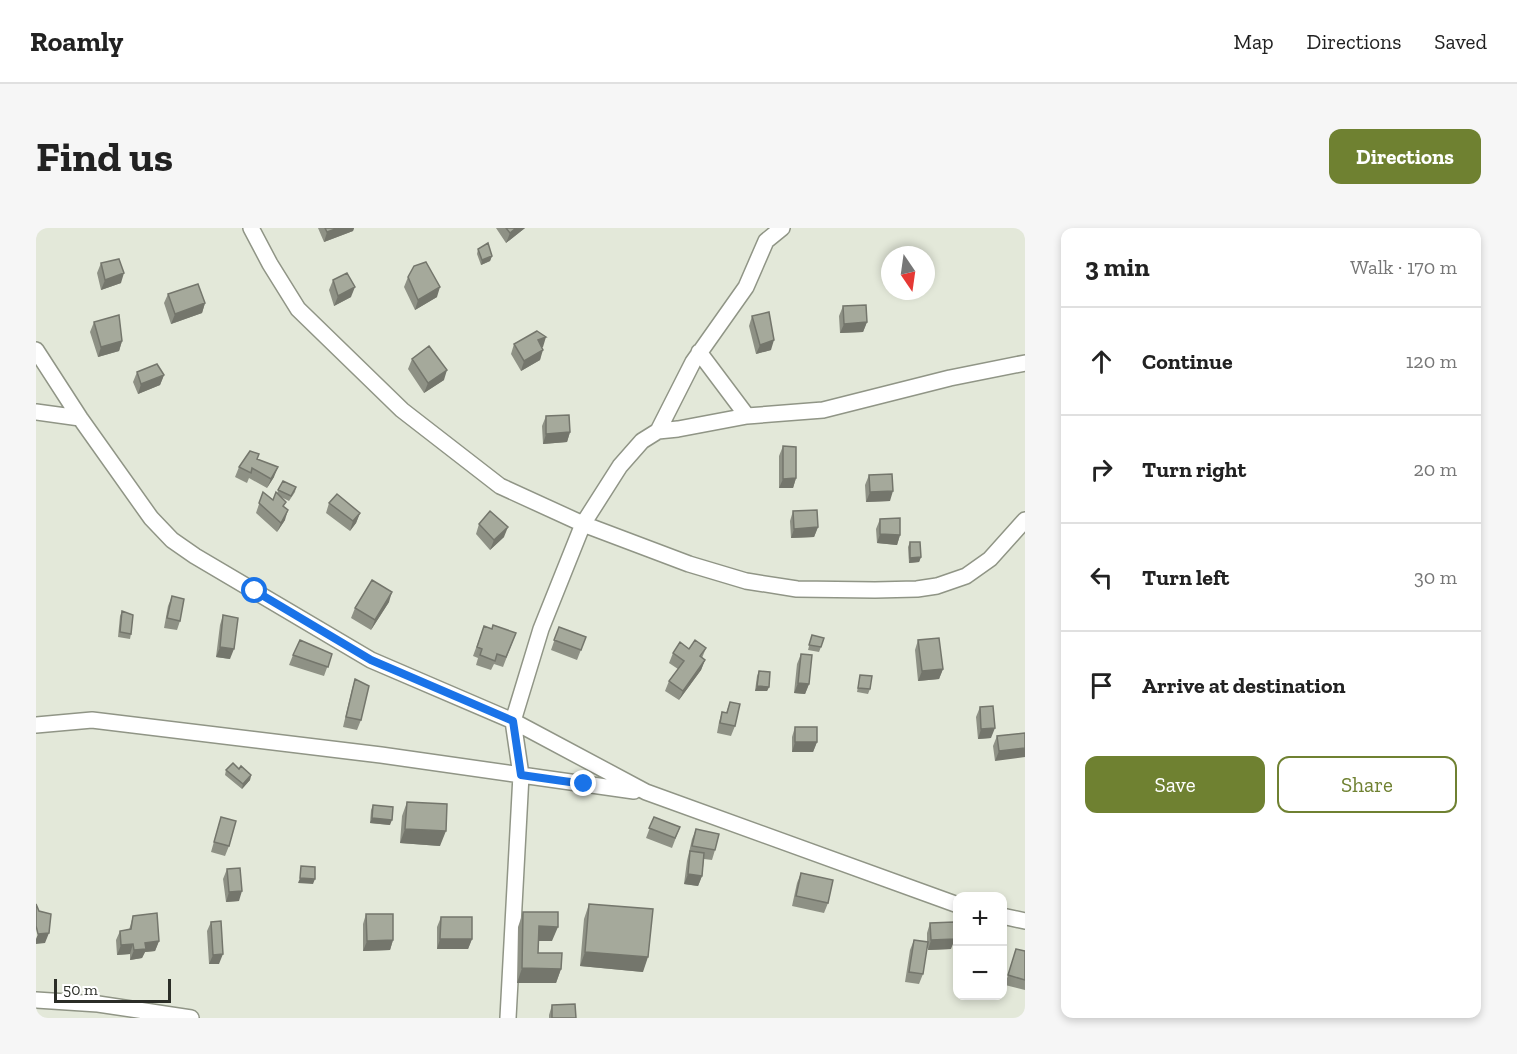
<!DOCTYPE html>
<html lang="en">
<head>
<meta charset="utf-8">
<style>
	:root { --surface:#fff; --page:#f6f6f6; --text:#222; --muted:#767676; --line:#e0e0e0; --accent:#6f8131 }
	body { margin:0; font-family:"Zilla Slab",serif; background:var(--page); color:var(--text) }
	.controls { position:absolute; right:18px; bottom:18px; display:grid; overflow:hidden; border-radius:12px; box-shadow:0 3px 9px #0003 }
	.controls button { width:54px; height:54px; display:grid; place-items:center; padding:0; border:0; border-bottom:2px solid var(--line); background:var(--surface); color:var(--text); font:30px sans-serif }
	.compass { position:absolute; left:845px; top:18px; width:54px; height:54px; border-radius:50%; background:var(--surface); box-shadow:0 3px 9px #0003; rotate:167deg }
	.scale { position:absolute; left:18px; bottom:15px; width:117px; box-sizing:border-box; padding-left:6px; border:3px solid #2b2d27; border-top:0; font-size:16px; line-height:21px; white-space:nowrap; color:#2b2d27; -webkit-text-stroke:4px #fff; paint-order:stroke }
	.stop { position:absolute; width:18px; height:18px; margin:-14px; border:4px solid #1a73e8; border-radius:50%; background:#fff }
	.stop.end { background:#1a73e8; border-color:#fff; box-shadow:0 2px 6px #0008 }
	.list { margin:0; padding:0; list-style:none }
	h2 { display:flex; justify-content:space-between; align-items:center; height:78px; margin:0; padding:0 24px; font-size:26px }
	h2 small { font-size:20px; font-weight:400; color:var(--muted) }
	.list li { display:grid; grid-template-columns:39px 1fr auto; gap:18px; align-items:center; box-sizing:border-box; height:108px; padding:0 24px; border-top:2px solid var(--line) }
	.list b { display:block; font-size:22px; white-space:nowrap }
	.list em { font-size:20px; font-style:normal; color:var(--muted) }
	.actions { display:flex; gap:12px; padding:18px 24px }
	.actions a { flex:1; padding:14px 0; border:2px solid var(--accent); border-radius:12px; text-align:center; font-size:21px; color:var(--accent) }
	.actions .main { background:var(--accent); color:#fff }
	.icon { flex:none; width:33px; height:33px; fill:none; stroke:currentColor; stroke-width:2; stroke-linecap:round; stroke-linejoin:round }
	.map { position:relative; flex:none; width:989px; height:790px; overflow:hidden; border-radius:12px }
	header { display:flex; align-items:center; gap:36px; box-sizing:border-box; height:84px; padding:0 30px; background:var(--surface); border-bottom:2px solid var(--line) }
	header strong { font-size:28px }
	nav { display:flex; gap:33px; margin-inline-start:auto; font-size:21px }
	.intro { display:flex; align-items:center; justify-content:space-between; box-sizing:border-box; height:144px; padding:0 36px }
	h1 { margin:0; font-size:42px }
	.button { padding:15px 27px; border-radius:12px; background:var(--accent); color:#fff; font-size:21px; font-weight:700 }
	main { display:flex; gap:36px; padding:0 36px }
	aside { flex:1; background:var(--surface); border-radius:12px; box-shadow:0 3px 9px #0003 }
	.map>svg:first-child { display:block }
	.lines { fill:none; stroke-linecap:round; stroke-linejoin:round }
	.street-casing { stroke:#909586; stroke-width:18 }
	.street { stroke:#fff; stroke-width:15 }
	.wall { fill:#8e9185 }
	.shaded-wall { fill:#74766c }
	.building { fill:#a5a99b; stroke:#74766c; stroke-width:1.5 }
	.route { stroke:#1a73e8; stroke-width:8 }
</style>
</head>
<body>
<header>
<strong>Roamly</strong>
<nav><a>Map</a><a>Directions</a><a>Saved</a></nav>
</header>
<div class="intro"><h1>Find us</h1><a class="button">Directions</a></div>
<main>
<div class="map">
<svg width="989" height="790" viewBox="0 0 989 790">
	<rect width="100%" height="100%" fill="#e3e8d9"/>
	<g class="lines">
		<g class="street-casing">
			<path id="street" d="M215,0l19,36 28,45 104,101 98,76 83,38 106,40 57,17 51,8 78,1 42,-1 20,-3 29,-10 24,-17 35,-39
				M0,122l44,68 71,100 21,22 23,16 176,104 142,61 133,71 312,113
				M663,124l48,64
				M0,184l44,6
				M622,203l35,-69 53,-75 20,-46 16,-13
				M0,497l56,-5 289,35 253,36
				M966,688l23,5
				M0,772l62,4 93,14
				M472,790l13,-243 -8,-54 28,-92 42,-105 37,-58 22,-25 16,-10 20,-2 69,-13 76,-6 127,-32 75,-15"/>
		</g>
		<use href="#street" class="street"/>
	</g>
	<path class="wall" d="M282,0h36l-1,3 -29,11z
		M460,0h29l-19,15z
		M442,21l14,7 -2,5 -9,4 -4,-11z
		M65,35l20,20 -20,7 -4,-17z
		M372,49l29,20 -22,13 -11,-23z
		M297,52l18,17 -17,9 -5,-16z
		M132,66l37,9 -3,10 -31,11 -7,-21z
		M807,78l24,16 -4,10 -23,1 -1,-17z
		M716,88l19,34 -15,4 -7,-28z
		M58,94l28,19 -3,10 -21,6 -8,-25z
		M478,116l29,3h-1l-2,13 -19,11 -10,-17z
		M376,131l32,21 -20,13 -16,-24z
		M101,144l27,3 -4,10 -22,9 -5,-12z
		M510,188l24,16 -3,10 -24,2 -1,-18z
		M747,218l13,32 -3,10h-14v-32z
		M221,231l17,18 -7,11 -18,-10 -2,5 -12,-6 4,-10z
		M833,247l21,26 -24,1 -1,-17z
		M247,253l13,6 -1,5 -6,9 -8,-4 3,10 1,13 -8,12 -21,-19 7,-21 10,8 4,-7z
		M293,275l31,10 -4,10 -6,8 -24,-18z
		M757,283l25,16 -4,10 -23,1 -1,-17z
		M844,291l20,16 -3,10 -20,-2 -1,-14z
		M443,296l25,13 -14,13 -14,-16z
		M874,314l11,15 -2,5 -10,1 -1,-16z
		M136,368l8,25 -3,9 -13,-2 4,-22z
		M353,374l-18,28 -20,-12 4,-10z
		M86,383l9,23 -1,5 -12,-2 2,-21z
		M187,387l7,44 -14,-2 4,-32z
		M448,398l8,3 24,4 -13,34 -9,-3 -3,6 -15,-5 2,-7 -5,-2z
		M523,399l27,10 -9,23 -26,-10z
		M776,407l9,12 -2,5 -11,-2z
		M882,412l25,29 -4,10 -21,2 -3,-31z
		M670,420l-4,10 3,2 -4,10 -22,30 -14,-9 4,-10 9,-12 -9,-6 4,-10 16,-4z
		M296,426l-8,22 -35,-11 4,-10z
		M765,426l8,30 -4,10 -11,-1 3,-29z
		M723,443l10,16 -2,4h-12l2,-15z
		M824,447l10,14 -2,5 -11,-2z
		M319,451l6,41 -4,10 -14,-3 9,-38z
		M694,474l5,24 -4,10 -14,-3 2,-11 3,-10 4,1z
		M944,479l11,31 -13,1 -2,-22z
		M759,499l22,15 -4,10h-21v-15z
		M989,505l-30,28 -2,-15 4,-10z
		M203,541l12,6 -1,5 -8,9 -17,-14 1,-5z
		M371,574l33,44 -40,-3 2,-27z
		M337,577l17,20 -20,-2 1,-13z
		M185,589l8,29 -4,10 -14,-4z
		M618,589l26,10 -8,21 -26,-10z
		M660,601l19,21 -3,10 -8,-1 -2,17 -4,10 -14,-2 3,-23 5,-22z
		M191,641l12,32 -13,1 -3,-23z
		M765,645l27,30 -4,10 -32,-7 5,-23z
		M553,676l54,68 -63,-6 4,-47z
		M487,684l29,29h-13l-1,12 23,16 -5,14h-39l1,-56z
		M330,686l27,26 -3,10 -27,1v-27z
		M97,688l26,25 -4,10 -10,1 -3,6 -12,2v-6l-13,1 -1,-15 4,-9 9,-1z
		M405,689l31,22 -4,10h-31v-22z
		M175,694l8,42h-10l-2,-33z
		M894,695l21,26 -23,1 -1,-5 -4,29 -4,10 -14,-2 5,-32 4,-10 13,2v-9z
		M980,721l9,2v39l-20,-5z
		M516,777l24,13h-27v-3z"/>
	<path class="shaded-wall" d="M302,0h16l-1,3 -29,11 3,-10z
		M480,0h9l-19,15 4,-10z
		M456,28l-2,5 -9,4 1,-5z
		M88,45l-3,10 -20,7 4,-10z
		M319,59l-4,10 -17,9 4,-10z
		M404,59l-3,10 -22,13 3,-10z
		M169,75l-3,10 -31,11 4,-10z
		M831,94l-4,10 -23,1 4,-9z
		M510,109l-3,10 -9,3 4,-10z
		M738,112l-3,10 -15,4 4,-9z
		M86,113l-3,10 -21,6 3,-10z
		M507,122l-3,10 -19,11 3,-10z
		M411,142l-3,10 -20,13 4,-10z
		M128,147l-4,10 -22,9 3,-10z
		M534,204l-3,10 -24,2 3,-10z
		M242,239l-4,10 -7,11 4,-9z
		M760,250l-3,10h-14l4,-9z
		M857,263l-3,10 -24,1 4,-10z
		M252,282l-3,10 -8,12 4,-9z
		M324,285l-4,10 -6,8 3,-10z
		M472,299l-4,10 -14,13 4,-10z
		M782,299l-4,10 -23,1 3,-9z
		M844,306l20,1 -3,10 -20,-2z
		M885,329l-2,5 -10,1 1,-5z
		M356,364l-3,10 -18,28 4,-10z
		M184,419l14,2 -4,10 -14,-2z
		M669,432l-4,10 -22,30 4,-9z
		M907,441l-4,10 -21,2 4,-10z
		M762,455l11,1 -4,10 -11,-1z
		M721,458l12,1 -2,4h-12z
		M959,500l-4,10 -13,1 3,-10z
		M759,514h22l-4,10h-21z
		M989,520v9l-30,4 4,-10z
		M215,547l-1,5 -8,9 1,-5z
		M336,590l20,2 -2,5 -20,-2z
		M369,601l41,2 -6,15 -40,-3z
		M652,646l14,2 -4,10 -14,-2z
		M264,650l15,1 -2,5 -15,-1z
		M206,663l-3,10 -13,1 3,-10z
		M503,698l19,1 -6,14h-18z
		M13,705l-4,10 -9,1v-5l2,-5z
		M404,711h32l-4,10h-31z
		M919,711l-4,10 -23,1 3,-10z
		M357,712l-3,10 -27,1 4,-10z
		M123,713l-4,10 -10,1 -3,6 -12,2 4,-10 11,-7z
		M97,716l-3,10 -13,1 4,-10z
		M549,724l63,5 -5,15 -63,-6z
		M187,726l-4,10h-10l4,-9z
		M486,740l39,1 -5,14h-39z"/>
	<path class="building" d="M289,0h13l-11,4z
		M470,0h10l-6,5z
		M452,15l4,13 -10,4 -4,-11z
		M83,31l5,14 -19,7 -4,-17z
		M390,34l14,25 -22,13 -10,-23 6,-11z
		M311,45l8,14 -17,9 -5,-16z
		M162,56l7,19 -30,11 -7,-20z
		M830,77l1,17 -23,2 -1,-18z
		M733,84l5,28 -14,5 -8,-29z
		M83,87l3,26 -21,6 -7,-25z
		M501,103l9,6 -8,3 5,10 -19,11 -10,-17z
		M393,118l18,24 -19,13 -16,-24z
		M121,136l7,11 -23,9 -4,-12z
		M533,187l1,17 -24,2v-18z
		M747,218l13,1v31l-13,1z
		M214,223l9,3 -2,5 21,8 -7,12 -19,-11 -1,5 -12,-6z
		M856,246l1,17 -23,1 -1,-17z
		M247,253l13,6 -5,9 -13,-6z
		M227,264l10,8 3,-8 10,10 -3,4 5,4 -7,13 -22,-20z
		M301,266l23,19 -7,8 -24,-18z
		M781,282l1,17 -24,2 -1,-18z
		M454,283l18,16 -14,13 -15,-16z
		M864,290v17l-20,-1v-15z
		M874,314h10l1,15 -11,1z
		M336,352l20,12 -17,28 -20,-12z
		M136,368l12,3 -4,22 -13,-3z
		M86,383l11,4 -2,19 -11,-2z
		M187,387l15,3 -4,31 -14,-2z
		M457,397l23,8 -10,24 -9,-3 -2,7 -15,-6 2,-6 -5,-2 7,-21 8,3z
		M523,399l27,10 -5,13 -27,-10z
		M776,407l12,3 -3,9 -12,-2z
		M903,410l4,31 -21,2 -4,-31z
		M264,412l32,14 -4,13 -35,-12z
		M659,412l11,8 -6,8 5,4 -22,31 -14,-10 15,-20 -11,-8 7,-11 9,7z
		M765,426l11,1 -3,29 -11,-1z
		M723,443l11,1 -1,15 -12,-1z
		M824,447l12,1 -2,13 -12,-1z
		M319,451l14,7 -8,34 -15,-3z
		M694,474l10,2 -5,22 -15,-3 2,-11 5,1z
		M957,478l2,22 -14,1 -1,-22z
		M759,499h22v15h-22z
		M989,505v15l-26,3 -2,-15z
		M197,535l6,6 2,-3 10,9 -8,9 -17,-14z
		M371,574l40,2 -1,27 -41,-2z
		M337,577l20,2 -1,13 -20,-2z
		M185,589l15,4 -7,25 -15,-4z
		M618,589l26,10 -5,11 -26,-10z
		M660,601l23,5 -4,16 -23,-4z
		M654,623l14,2 -2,23 -14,-2z
		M265,638l14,1v12l-15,-1z
		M204,640l2,23 -13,1 -2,-23z
		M765,645l32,7 -5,23 -32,-7z
		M0,676l3,7 12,3 -2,19 -11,1 -2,-8z
		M553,676l64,5 -5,48 -63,-5z
		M487,684h35v15l-19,-1 -1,27h24l-1,16 -39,-1z
		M121,685l2,28 -14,2 1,6 -12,1 -1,-6 -12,1 -1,-14 11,-2 2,-13z
		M330,686h27v26l-26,1z
		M405,689h31v22h-32z
		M185,693l2,33 -10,1 -2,-33z
		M918,694l1,17 -24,1 -1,-17z
		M878,712l14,2 -5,32 -14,-2z
		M980,721l9,2v29l-17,-5z
		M539,776l1,14h-24v-13z"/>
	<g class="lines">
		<path class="route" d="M219,363l116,69 142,61 8,54 63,9"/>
	</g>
</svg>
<div class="controls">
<button>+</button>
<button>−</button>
</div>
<svg class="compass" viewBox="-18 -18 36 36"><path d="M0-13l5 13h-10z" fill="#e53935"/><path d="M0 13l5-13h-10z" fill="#767676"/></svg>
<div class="scale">50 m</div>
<div class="stop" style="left:219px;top:363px"></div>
<div class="stop end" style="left:548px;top:556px"></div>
</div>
<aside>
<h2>3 min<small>Walk · 170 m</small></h2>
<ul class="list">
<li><svg class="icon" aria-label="ahead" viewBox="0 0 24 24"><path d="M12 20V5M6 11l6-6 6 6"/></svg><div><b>Continue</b></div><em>120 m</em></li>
<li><svg class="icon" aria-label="right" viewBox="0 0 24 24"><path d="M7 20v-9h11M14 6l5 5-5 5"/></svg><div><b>Turn right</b></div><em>20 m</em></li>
<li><svg class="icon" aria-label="left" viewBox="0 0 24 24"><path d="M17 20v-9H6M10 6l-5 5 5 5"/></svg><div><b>Turn left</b></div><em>30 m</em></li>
<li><svg class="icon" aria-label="arrive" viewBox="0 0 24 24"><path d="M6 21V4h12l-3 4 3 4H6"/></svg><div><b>Arrive at destination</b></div></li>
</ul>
<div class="actions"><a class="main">Save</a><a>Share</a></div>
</aside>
</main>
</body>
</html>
